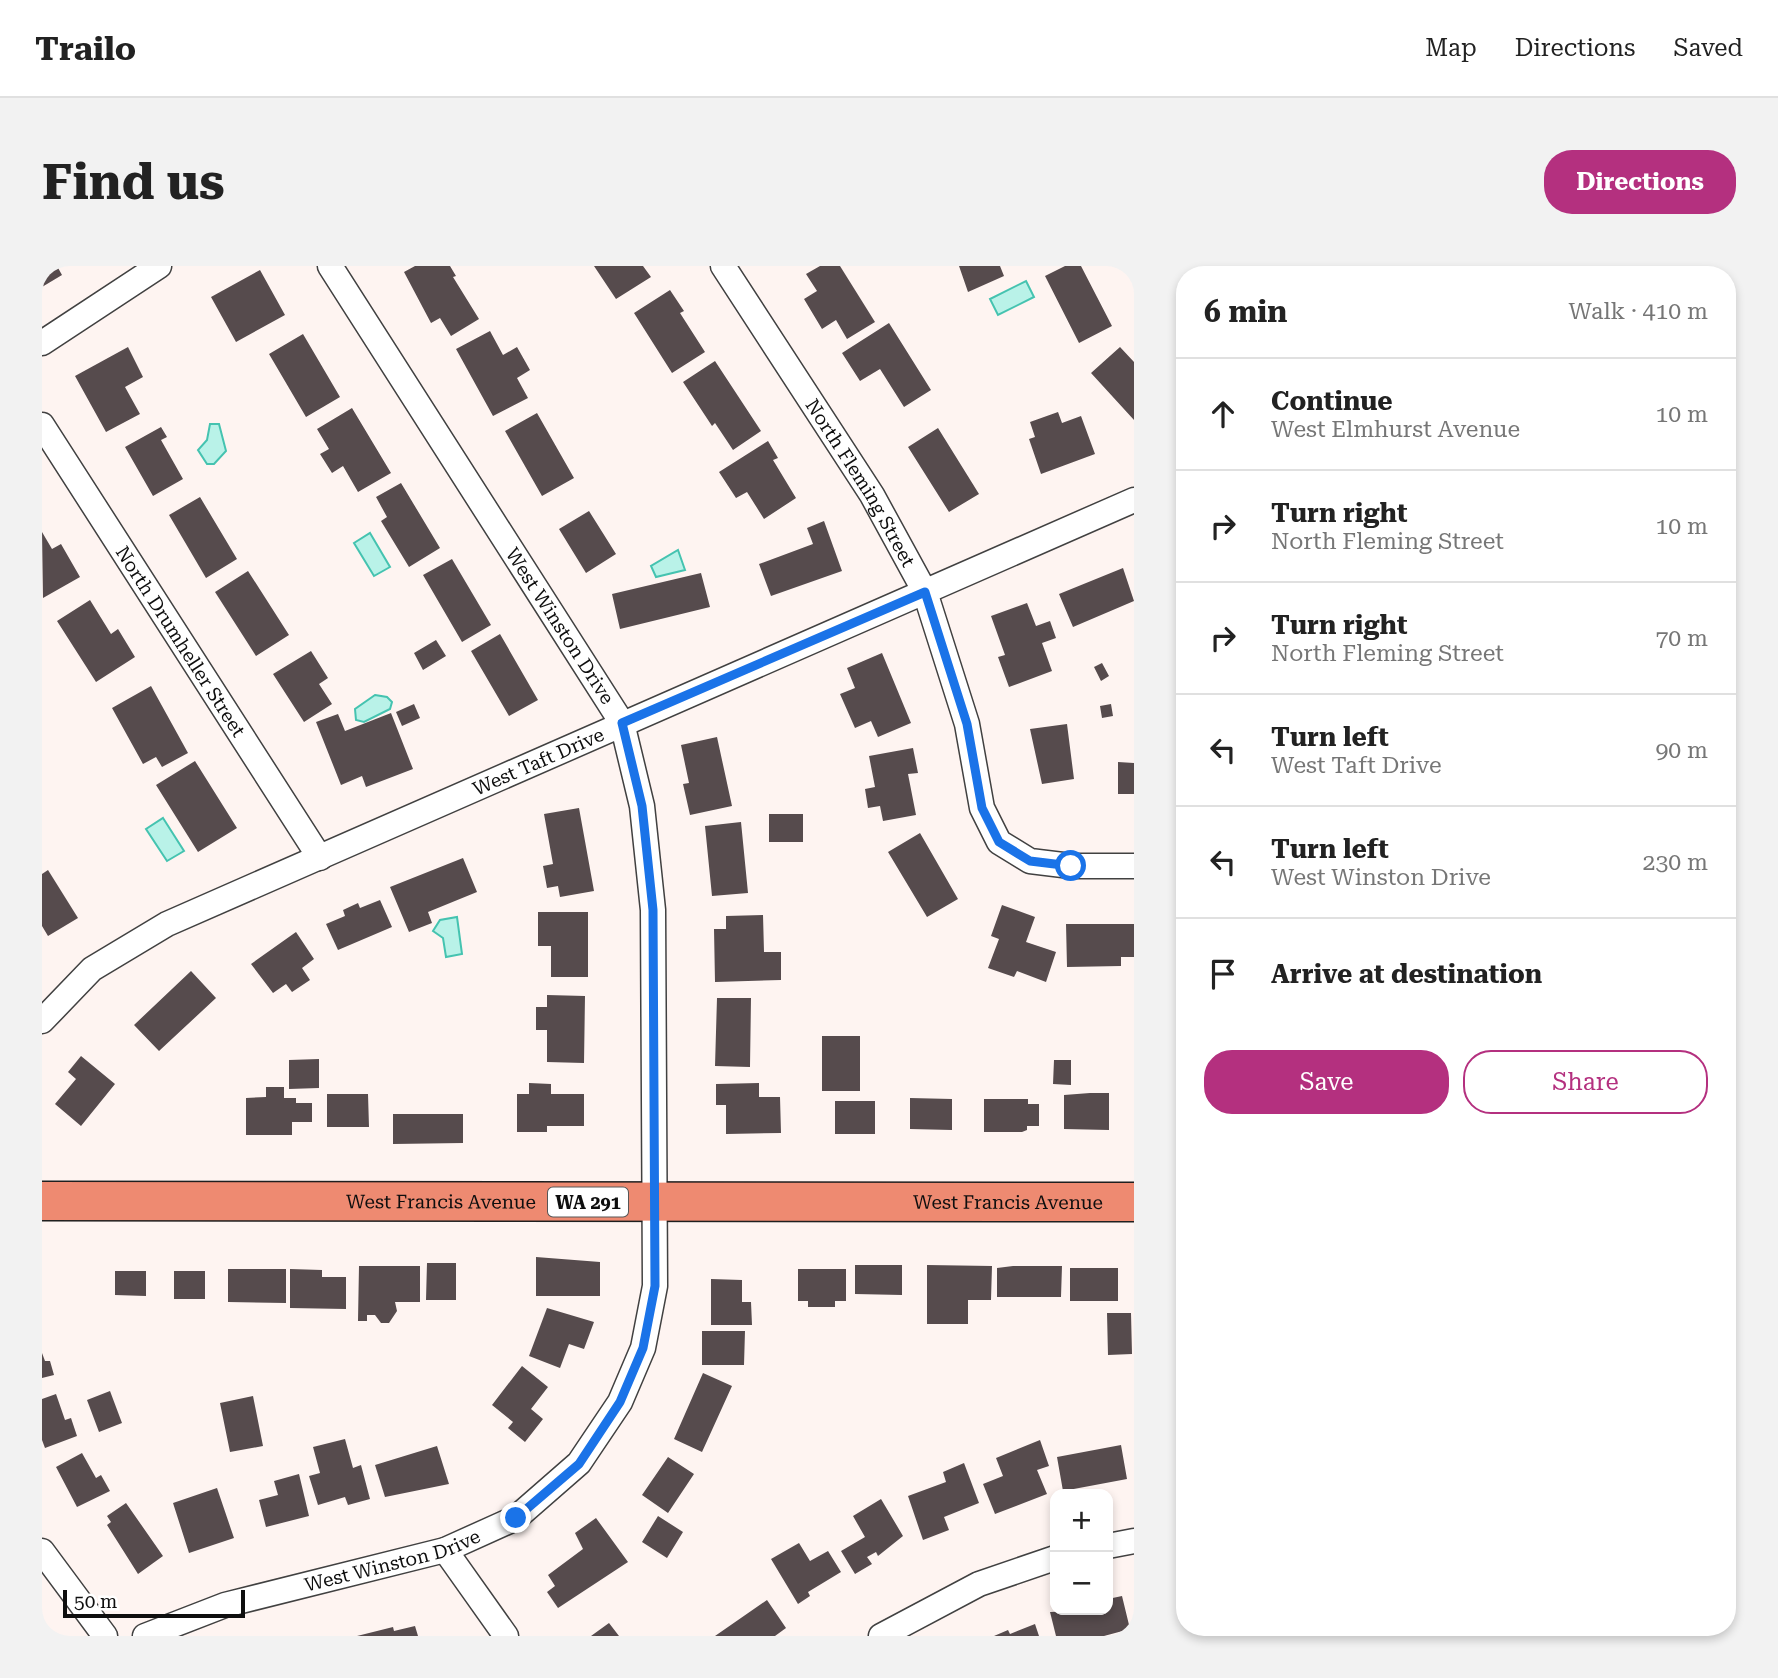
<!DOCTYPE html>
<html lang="en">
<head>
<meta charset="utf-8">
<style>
	:root { --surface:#fff; --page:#f2f2f2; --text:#222; --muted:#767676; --line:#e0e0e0; --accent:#b4307f }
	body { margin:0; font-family:"Roboto Serif",serif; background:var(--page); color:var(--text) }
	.controls { position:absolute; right:21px; bottom:21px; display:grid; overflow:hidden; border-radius:14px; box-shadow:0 4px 10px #0003 }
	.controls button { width:63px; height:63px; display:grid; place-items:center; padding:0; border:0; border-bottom:2px solid var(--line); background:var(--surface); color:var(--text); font:35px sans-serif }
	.scale { position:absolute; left:21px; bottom:18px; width:182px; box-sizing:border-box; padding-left:7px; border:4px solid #0e0e0e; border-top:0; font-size:19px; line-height:24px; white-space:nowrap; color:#0e0e0e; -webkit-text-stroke:5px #fff; paint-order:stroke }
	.stop { position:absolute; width:21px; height:21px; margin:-16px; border:5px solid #1a73e8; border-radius:50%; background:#fff }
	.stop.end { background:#1a73e8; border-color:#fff; box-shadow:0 2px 7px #0008 }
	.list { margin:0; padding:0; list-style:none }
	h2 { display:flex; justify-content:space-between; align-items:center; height:91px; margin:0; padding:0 28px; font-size:30px }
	h2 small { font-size:23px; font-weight:400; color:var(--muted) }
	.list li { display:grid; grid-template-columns:46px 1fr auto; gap:21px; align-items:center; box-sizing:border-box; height:112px; padding:0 28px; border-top:2px solid var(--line) }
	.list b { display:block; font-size:26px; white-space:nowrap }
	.list p { margin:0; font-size:23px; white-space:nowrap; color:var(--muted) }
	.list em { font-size:23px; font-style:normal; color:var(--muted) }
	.actions { display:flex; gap:14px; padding:21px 28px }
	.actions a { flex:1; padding:16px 0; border:2px solid var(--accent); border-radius:28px; text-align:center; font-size:24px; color:var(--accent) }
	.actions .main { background:var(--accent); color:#fff }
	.icon { flex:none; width:38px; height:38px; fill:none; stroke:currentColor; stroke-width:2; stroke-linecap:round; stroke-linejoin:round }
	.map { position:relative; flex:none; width:1092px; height:1370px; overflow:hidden; border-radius:28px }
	header { display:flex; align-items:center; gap:42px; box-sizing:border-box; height:98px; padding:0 35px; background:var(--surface); border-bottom:2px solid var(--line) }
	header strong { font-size:33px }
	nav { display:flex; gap:38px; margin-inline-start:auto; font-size:24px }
	.intro { display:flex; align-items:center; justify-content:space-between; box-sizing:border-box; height:168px; padding:0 42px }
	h1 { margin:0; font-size:49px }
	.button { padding:18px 32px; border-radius:28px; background:var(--accent); color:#fff; font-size:24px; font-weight:700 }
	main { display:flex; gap:42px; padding:0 42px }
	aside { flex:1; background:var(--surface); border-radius:28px; box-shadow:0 4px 10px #0003 }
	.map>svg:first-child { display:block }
	.water { fill:#b9f2e8; stroke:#45c3b0; stroke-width:2 }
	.building { fill:#564b4d }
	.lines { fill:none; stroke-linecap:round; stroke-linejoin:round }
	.street-casing { stroke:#414141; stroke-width:27 }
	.primary-casing { stroke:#1f1f1f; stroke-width:41 }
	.street { stroke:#fff; stroke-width:24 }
	.primary { stroke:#ee8a71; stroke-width:38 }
	.route { stroke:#1a73e8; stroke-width:9 }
	.labels { text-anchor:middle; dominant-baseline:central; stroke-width:7; stroke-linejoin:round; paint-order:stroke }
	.shield { fill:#fff; stroke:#565656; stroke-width:2 }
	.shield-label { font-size:18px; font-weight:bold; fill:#0e0e0e }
	.street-label { font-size:19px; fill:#0e0e0e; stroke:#fff }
</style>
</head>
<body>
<header>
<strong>Trailo</strong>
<nav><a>Map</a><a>Directions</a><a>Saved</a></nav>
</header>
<div class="intro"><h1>Find us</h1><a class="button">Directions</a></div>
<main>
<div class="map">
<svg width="1092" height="1370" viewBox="0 0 1092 1370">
	<rect width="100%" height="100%" fill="#fef4f1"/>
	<path class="water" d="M984,15l8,16 -36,18 -8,-16z
		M168,158h9l7,27 -12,13h-7l-9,-14 9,-10z
		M328,267l20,34 -16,9 -20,-33z
		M636,284l7,20 -29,7 -5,-11z
		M333,429l12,2 5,5 -2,7 -26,13 -8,-2 -1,-11z
		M121,552l21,33 -17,10 -21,-32z
		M415,651l5,37 -16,3 -3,-19 -10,-7 7,-11z"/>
	<path class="building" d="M0,0h15l5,9 -20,12z
		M373,0h35l6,10 -3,1 26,42 -28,17 -11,-18 -9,5 -27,-51z
		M552,0h49l8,11 -35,22z
		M778,0h20l35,56 -28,17 -11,-19 -14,9 -18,-30 13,-8 -11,-17z
		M917,0h41l4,10 -36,16z
		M1023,0h16l31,60 -33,17 -34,-67z
		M218,4l25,45 -49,27 -25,-45z
		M628,24l14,21 -4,2 25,39 -33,21 -38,-60z
		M847,57l42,67 -27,17 -24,-38 -20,12 -18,-28z
		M448,65l13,24 14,-8 13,23 -13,8 11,20 -35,18 -37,-67z
		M261,68l37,63 -34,20 -37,-63z
		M86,81l15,30 -18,10 15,27 -34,18 -31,-56z
		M1078,81l14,15v58l-43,-47z
		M673,95l46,70 -28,19 -18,-27 -3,3 -29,-44z
		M310,142l39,65 -33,19 -15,-26 -11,7 -12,-19 9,-5 -12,-20z
		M1016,146l4,11 19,-7 14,38 -54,20 -12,-35 6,-2 -5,-15z
		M495,147l37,65 -32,18 -37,-65z
		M119,161l6,10 -6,3 22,39 -30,17 -28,-49z
		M896,162l41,66 -30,18 -41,-65z
		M726,175l10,17 -5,2 23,38 -32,21 -17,-27 -11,6 -17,-26z
		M359,217l39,65 -31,19 -28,-46 6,-4 -11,-20z
		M158,231l37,62 -31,19 -37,-63z
		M547,245l27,43 -30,19 -27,-44z
		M782,255l18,50 -71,25 -12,-32 54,-20 -6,-16z
		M0,266l10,17 9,-5 19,33 -37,21z
		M410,293l39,66 -29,17 -39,-67z
		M1081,302l11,33 -61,26 -14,-33z
		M206,305l41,64 -33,21 -41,-64z
		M659,307l9,34 -90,22 -8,-35z
		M48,334l21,34 7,-5 17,28 -39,25 -39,-61z
		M985,337l9,23 14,-5 6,17 -14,5 10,28 -43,16 -11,-30 7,-2 -14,-39z
		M458,368l38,66 -29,16 -38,-65z
		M394,374l10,16 -23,14 -9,-17z
		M269,385l17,27 -9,6 13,20 -28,18 -31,-48z
		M840,387l29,70 -33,14 -7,-16 -16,7 -15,-34 15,-6 -8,-20z
		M1060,397l7,13 -8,5 -7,-14z
		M109,420l37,67 -26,14 -6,-10 -13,7 -31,-56z
		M372,438l6,14 -18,8 -6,-14z
		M1069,438l2,12 -11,2 -2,-12z
		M349,447l22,56 -47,18 -4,-11 -21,9 -25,-63 22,-8 7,17z
		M1025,458l7,55 -32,5 -12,-55z
		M675,471l15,69 -42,9 -7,-31 6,-1 -8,-38z
		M871,482l5,25 -10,1 8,41 -33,6 -3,-15 -12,2 -3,-19 10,-2 -6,-31z
		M153,495l42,67 -39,24 -42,-67z
		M1076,496l16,1v31h-16z
		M537,542l15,83 -34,6 -2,-11 -11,2 -4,-22 10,-2 -9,-50z
		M727,548h34v28h-34z
		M699,556l7,71 -36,3 -7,-70z
		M878,567l38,66 -31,18 -39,-65z
		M421,592l14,34 -49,20 4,11 -23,9 -19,-45z
		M6,604l30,48 -30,18 -6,-10v-52z
		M338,634l12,27 -54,23 -12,-26 19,-8 -2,-6 15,-7 2,5z
		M960,639l33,12 -9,25 30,10 -10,30 -29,-11 -3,6 -26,-9 11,-29 -8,-3z
		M496,646h50v65h-37v-31h-13z
		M721,649l1,37h17v28l-66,2 -1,-53h12v-13z
		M1024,658h68v33h-13v9l-54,1z
		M254,666l18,27 -12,9 8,12 -18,12 -6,-8 -13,9 -22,-29z
		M149,705l25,27 -57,53 -25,-26z
		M505,729l38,1 -1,67 -37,-1v-32h-11v-23h11z
		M675,732h34l-1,69 -35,-1z
		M780,770h38v55h-38z
		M39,790l34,28 -34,42 -26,-22 21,-25 -8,-7z
		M277,793v29l-30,1v-29z
		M1012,794h17v25l-18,-1z
		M487,817l22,1v10h33v32h-37v6h-30v-38h12z
		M717,817v14h21l1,36 -55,1v-29h-10v-21z
		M224,821h18v11h12v5h16v19h-20v13h-46v-37l20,-1z
		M1048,827h19v37l-45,-1v-34z
		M285,828h41l1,33h-42z
		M868,832l42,1v31l-42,-1z
		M942,833h44v5h11v22h-12v4l-5,2h-38z
		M793,835h40v33h-40z
		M351,848h70v29l-70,1z
		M494,991l64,5v34h-64z
		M385,997h29v37h-30z
		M813,999h47v30l-47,-1z
		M885,999l65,1 -1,34h-23v24h-41z
		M317,1000h61v36h-25l2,9 -8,12h-8l-6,-8h-8v6h-9z
		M971,1000h49l-1,31h-64v-29z
		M1028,1002h48v33h-48z
		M186,1003h58v34l-58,-1z
		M248,1003l32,1v7h24v32l-56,-1z
		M756,1003h48v32h-11v6h-27v-6h-10z
		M73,1005h31v25l-31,-1z
		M132,1005h31v28h-31z
		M669,1013l31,1v22h9l1,23h-41z
		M505,1042l47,14 -10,27 -15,-5 -9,24 -31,-12z
		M1065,1047h24l1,41 -24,1z
		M660,1065h43l-1,34h-42z
		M0,1087l3,8h5l4,14 -12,3z
		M480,1100l26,21 -17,22 12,10 -18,23 -17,-14 5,-6 -21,-17z
		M661,1107l29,13 -30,66 -28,-13z
		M68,1125l12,32 -23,9 -12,-32z
		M14,1128l9,26 6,-2 6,18 -32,12 -3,-8v-41z
		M211,1130l10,50 -33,6 -10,-49z
		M303,1173l8,29 8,-3 9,34 -22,6 -3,-8 -27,8 -9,-29 11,-3 -7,-26z
		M998,1174l9,26 -12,4 10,24 -52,20 -12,-30 20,-8 -7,-18z
		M1079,1179l6,34 -64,12 -6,-34z
		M395,1180l12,38 -64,13 -10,-32z
		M40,1187l14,25 5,-3 9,16 -33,16 -21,-40z
		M626,1191l26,17 -26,39 -26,-18z
		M922,1197l15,40 -35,14 5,13 -26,10 -15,-44 38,-14 -3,-10z
		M257,1208l10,42 -43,11 -7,-27 19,-5 -4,-14z
		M175,1222l17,50 -45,15 -16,-50z
		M839,1233l22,37 -25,20 -2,-4 -9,5 5,7 -17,10 -14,-23 24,-14 -12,-21z
		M84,1237l37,53 -25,18 -31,-49 4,-3 -4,-6z
		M616,1250l25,16 -16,26 -25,-16z
		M554,1252l32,44 -70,46 -11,-16 8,-6 -7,-11 35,-26 -8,-16z
		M757,1277l11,18 18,-10 13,21 -33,20 2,4 -12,8 -27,-45z
		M1080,1330l8,33 -26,7h-48l-6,-24 58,-2v-11z
		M725,1334l19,28 -11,8h-60z
		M567,1357l10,13h-28z
		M993,1358l4,12h-45l14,-6 2,4z
		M373,1360l3,10h-61l36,-9 1,4z"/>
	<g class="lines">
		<g class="street-casing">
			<g id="street">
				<path id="s1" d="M681,0l149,229 53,97 42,132 15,84 17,34 31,19 41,5h63"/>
				<path d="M0,77l117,-77"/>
				<path id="s2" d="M0,159l278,433"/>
				<path id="s3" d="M0,755l50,-52 75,-45 967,-424"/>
				<path d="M1066,1280l26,-5"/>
				<path d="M403,1284l61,86"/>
				<path d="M0,1285l63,85"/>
				<path id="s4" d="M103,1370l80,-31 220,-55 71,-32 63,-55 41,-61 23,-54 12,-62 -2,-376 -11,-104 -20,-83 -292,-457"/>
				<path d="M839,1370l98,-52 76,-26"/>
			</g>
		</g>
		<g class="primary-casing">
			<g id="primary">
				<path id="s5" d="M0,935l1092,1"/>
			</g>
		</g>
		<use href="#street" class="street"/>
		<use href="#primary" class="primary"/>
	</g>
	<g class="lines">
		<path class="route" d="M474,1252l63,-54 41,-62 23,-54 12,-62 -2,-376 -11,-104 -20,-83 303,-131 42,132 15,84 17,34 31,19 41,5"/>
	</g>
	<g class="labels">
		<rect class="shield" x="506" y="921.5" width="80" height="29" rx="5"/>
		<g class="shield-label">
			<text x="546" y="936">WA 291</text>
		</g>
		<g class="street-label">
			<text stroke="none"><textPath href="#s1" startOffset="257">North Fleming Street</textPath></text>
			<text transform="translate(518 360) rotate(57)">West Winston Drive</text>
			<text stroke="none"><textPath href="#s2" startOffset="257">North Drumheller Street</textPath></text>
			<text stroke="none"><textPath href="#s3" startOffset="565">West Taft Drive</textPath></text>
			<text stroke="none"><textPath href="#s5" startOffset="399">West Francis Avenue</textPath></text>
			<text stroke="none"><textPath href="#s5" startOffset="966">West Francis Avenue</textPath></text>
			<text stroke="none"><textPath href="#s4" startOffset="259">West Winston Drive</textPath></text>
		</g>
	</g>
</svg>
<div class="controls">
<button>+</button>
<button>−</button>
</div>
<div class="scale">50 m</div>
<div class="stop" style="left:1029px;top:600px"></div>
<div class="stop end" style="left:474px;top:1252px"></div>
</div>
<aside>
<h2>6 min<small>Walk · 410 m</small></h2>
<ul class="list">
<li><svg class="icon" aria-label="ahead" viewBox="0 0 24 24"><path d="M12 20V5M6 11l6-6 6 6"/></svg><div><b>Continue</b><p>West Elmhurst Avenue</p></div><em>10 m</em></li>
<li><svg class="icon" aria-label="right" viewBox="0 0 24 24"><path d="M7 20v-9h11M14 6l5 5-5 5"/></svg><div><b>Turn right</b><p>North Fleming Street</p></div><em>10 m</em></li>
<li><svg class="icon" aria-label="right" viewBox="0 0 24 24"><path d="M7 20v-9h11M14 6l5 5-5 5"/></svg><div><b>Turn right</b><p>North Fleming Street</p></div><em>70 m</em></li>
<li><svg class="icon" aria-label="left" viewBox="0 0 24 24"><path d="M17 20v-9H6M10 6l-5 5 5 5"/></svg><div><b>Turn left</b><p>West Taft Drive</p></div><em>90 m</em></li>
<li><svg class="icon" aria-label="left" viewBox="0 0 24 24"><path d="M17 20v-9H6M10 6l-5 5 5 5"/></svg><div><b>Turn left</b><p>West Winston Drive</p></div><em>230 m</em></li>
<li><svg class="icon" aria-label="arrive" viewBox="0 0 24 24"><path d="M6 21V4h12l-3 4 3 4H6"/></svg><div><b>Arrive at destination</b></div></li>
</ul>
<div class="actions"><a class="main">Save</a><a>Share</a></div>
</aside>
</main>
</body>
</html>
